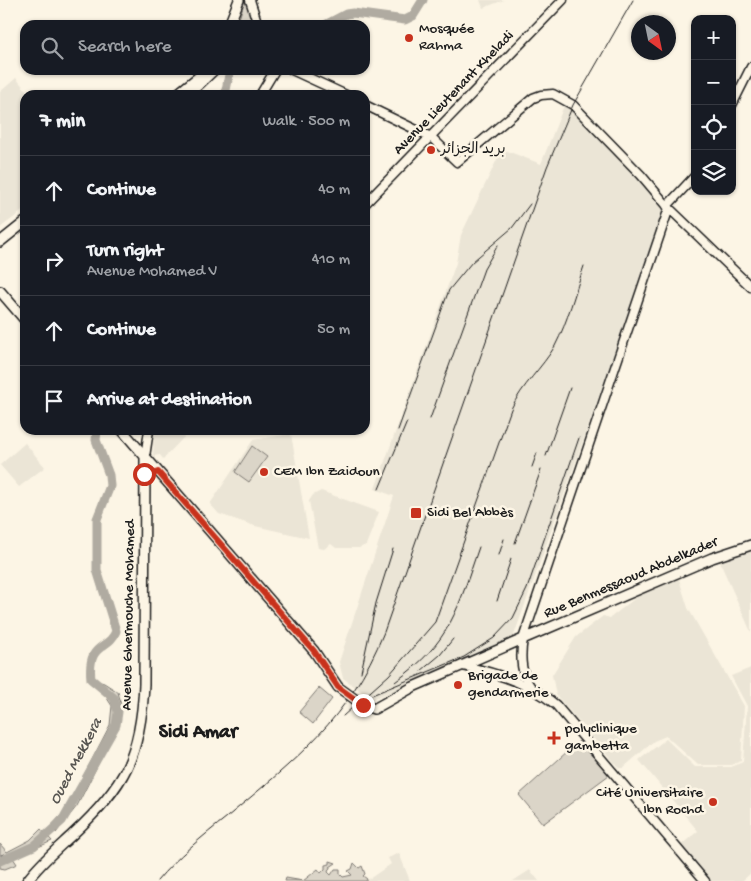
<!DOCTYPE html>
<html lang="en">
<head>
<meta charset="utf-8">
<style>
	:root { --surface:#171b24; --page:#242831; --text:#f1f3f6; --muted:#9ea1a6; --line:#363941 }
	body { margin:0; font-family:"Gochi Hand","Playpen Sans Arabic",sans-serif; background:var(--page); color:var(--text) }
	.controls { position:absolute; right:15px; top:15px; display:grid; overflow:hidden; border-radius:10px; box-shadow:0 1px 4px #0004 }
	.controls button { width:45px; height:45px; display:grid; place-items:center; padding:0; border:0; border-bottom:1px solid var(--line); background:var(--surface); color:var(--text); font:25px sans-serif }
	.compass { position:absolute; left:631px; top:15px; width:45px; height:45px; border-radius:50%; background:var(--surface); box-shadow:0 1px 4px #0004; rotate:147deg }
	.stop { position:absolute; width:15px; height:15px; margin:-11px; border:4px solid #c8321e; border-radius:50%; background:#fff }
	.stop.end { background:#c8321e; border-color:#fff; box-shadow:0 1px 5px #0008 }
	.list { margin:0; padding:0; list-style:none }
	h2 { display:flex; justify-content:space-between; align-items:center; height:65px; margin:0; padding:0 20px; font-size:21px }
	h2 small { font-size:16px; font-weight:400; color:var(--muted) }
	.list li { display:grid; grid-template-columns:32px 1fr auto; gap:15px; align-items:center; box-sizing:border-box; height:70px; padding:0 20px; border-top:1px solid var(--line) }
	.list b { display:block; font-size:19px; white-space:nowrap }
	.list p { margin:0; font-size:16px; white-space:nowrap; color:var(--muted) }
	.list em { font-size:16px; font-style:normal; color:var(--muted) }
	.icon { flex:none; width:28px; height:28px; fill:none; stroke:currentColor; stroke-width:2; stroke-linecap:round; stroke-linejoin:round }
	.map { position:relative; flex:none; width:751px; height:881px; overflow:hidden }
	.search { position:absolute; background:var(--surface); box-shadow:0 1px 4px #0004; left:20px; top:20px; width:350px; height:55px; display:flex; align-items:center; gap:12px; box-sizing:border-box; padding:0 18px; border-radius:15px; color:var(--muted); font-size:19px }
	.panel { position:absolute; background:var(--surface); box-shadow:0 1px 4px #0004; left:20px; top:90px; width:350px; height:345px; border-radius:15px }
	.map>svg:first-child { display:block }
	.built { fill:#ebe5d6 }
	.green { fill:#dbd5c8; stroke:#7c7872 }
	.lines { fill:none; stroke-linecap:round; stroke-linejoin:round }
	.river { stroke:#b0aba1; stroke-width:9 }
	.secondary-casing { stroke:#1c1c1c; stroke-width:11 }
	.primary-casing { stroke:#1c1c1c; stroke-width:12 }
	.secondary { stroke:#fcf5e5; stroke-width:8 }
	.primary { stroke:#fcf5e5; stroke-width:9 }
	.rail { stroke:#1c1c1c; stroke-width:1 }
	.primary-bridge-casing { stroke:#1c1c1c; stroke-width:12; stroke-linecap:butt }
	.primary-bridge { stroke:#fcf5e5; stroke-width:9 }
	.route { stroke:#c8321e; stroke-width:6 }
	.poi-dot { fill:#c8321e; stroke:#fcf5e5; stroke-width:2 }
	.labels { text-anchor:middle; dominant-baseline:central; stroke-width:5; stroke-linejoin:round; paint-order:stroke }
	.poi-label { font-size:15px; fill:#1c1c1c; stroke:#fcf5e5; text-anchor:start }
	.street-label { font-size:15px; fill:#1c1c1c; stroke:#fcf5e5 }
	.water-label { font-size:16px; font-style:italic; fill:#575551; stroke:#fcf5e5 }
	.district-label { font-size:20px; font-weight:bold; fill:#1c1c1c; stroke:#fcf5e5 }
</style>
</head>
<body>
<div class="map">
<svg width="751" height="881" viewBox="0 0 751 881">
	<rect width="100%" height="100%" fill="#fcf5e5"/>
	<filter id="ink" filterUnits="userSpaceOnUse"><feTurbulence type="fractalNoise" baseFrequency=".02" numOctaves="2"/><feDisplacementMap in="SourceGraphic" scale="10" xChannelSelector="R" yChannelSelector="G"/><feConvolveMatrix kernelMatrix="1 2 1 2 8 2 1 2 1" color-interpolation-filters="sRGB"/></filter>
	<g filter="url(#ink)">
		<path class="built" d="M480,0h24l-21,8z
			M16,78l14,17h-5v114l-25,19v-136z
			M565,103l73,73 27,35 -152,427 -94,43 -47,18 -29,-21 -4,-16 55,-166 -19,-7 81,-226 5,-28 41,-86 39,15z
			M154,430h46l-3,4 -11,1 -23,24 -3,-4 -7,1z
			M291,434l18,104 -54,-12 -36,-12 -9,-10 43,-64z
			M25,443l20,24 -26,20 -19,-22z
			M321,491l58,21 -13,33 -7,3h-23l-5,-4 -7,5 -6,-1 -9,-47 4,-6z
			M751,549v83l-32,-72z
			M678,576l10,32 56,98 -3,55 -10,4h-33l-32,-29 -12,5 -31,27h-4l-63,-73 -4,-20 24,-38 27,-21 7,2 37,-29z
			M751,668v205l-9,8h-31l-30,-36 17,-14 -59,-71 27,-21 29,28h36l12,-5 4,-56 -16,-30z
			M399,853l11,28h-44l25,-17 -3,-6z
			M530,870l9,11h-26z"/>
		<path class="green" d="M245,0h4l8,25h-20z
			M252,446l15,11 -18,25 -14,-10z
			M90,679l14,4 14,9 4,15 -3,2 2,1 -1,11 -43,85 -21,27 1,-5 -5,1 -2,-2 15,-16 45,-86 2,-19 -7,-11z
			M319,688l13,11 -19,25 -14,-12z
			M579,741l30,34 -66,49 -24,-29z
			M41,829l11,12 -39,17 4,6 -12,5 -5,-1v-12l4,-2 -4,1v-11l7,8 23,-12z
			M330,861l6,2 -6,4 -2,5 3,3 4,-6h5v5l3,3 9,-2 -4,-4 4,-2 2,-6 5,5 3,-2 3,8 -2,2 4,3 -1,2h-81l1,-3 17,3 15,-12 3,4 4,-4v-4l5,-1z"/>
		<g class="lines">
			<path class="river" d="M325,25l21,-11 7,-1 52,7 8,-4 10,-16
				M225,95l5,-25
				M0,861l34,-15 28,-25 54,-96 2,-13 -4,-14 -23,-19c-4,-38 18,-28 25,-48l-19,-61v-51l13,-33 -1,-11 -13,-35 1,-10"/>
			<g class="secondary-casing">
				<path id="secondary" d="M250,0l8,25
					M292,70l54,25
					M260,95l15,-25
					M365,105l66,32 26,25 76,-64 8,-3 12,-1 20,11 68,70 28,33 82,79
					M732,105l19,-38
					M365,204l198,-204
					M667,206l28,-30
					M145,457l4,-27
					M463,666c30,6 68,18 93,39l149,176
					M535,691c-15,-12 -15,-35 -12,-52l146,-431"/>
			</g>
			<g class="primary-casing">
				<path id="primary" d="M229,25l10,-25
					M176,95l31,-25
					M188,95l26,-25
					M0,242l25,-20
					M0,291l25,29
					M122,430l166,191 26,30 24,36
					M363,705l11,4 39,-22 110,-48 189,-81 39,-13
					M27,881c12,-17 30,-32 46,-47 52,-48 68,-79 71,-150l1,-227"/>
			</g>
			<use href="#secondary" class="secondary"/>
			<use href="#primary" class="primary"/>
			<path class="rail" d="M430,419l54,-150 14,-24
				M398,430l51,-140 23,-28 40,-34 18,-24
				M546,456l24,-68
				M532,467l5,-14
				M379,489l28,-67
				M515,543l26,-73
				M499,555l5,-16
				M497,601l14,-42
				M421,671l19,-16 13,-16
				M361,672l15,-69 17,-54
				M395,682c57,-41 62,-72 84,-135
				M372,695l92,-38 30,-19 19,-20 14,-29 52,-151
				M343,716l46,-41 46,-53 76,-213c11,-24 31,-41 44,-63 13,-25 20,-54 29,-80
				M157,881c20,-24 45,-44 70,-64 69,-58 122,-98 157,-185l163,-465 26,-62 60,-105"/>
			<g class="primary-bridge-casing">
				<path id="primary-bridge" d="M338,687l25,18"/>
			</g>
			<use href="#primary-bridge" class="primary-bridge"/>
		</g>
	</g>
	<g class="lines" filter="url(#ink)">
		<path class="route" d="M144,474v10l7,-9 7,-3 156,179 24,36 25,18"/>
	</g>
	<g class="poi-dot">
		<circle cx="409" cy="38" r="5"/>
		<circle cx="431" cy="150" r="5"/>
		<circle cx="264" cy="472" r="5"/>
		<rect x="410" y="507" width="12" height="12" rx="2.5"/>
		<circle cx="458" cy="685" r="5"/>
		<path d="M551.5 730.5h5v5h5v5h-5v5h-5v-5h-5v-5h5z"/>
		<circle cx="713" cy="802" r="5"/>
	</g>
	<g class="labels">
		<g class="poi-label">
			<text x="419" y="29">Mosquée<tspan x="419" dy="17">Rahma</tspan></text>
			<text x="441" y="150">بريد الجزائر</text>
			<text x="274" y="472">CEM Ibn Zaidoun</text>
			<text x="427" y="513">Sidi Bel Abbès</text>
			<text x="468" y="676">Brigade de<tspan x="468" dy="17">gendarmerie</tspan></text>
			<text x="565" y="729">polyclinique<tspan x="565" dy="17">gambetta</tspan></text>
			<text x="703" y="793" text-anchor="end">Cité Universitaire<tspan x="703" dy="17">Ibn Rochd</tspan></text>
		</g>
		<g class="street-label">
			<text transform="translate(454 93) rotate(-46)">Avenue Lieutenant Kheladi</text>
			<text transform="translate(631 578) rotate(-23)">Rue Benmessaoud Abdelkader</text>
			<text transform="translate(129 615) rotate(-89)">Avenue Ghermouche Mohamed</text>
		</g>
		<g class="water-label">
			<text transform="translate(77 762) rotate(-62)">Oued Mekkera</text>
		</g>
		<g class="district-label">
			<text x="198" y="733">Sidi Amar</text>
		</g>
	</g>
</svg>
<div class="controls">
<button>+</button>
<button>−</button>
<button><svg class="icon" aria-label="locate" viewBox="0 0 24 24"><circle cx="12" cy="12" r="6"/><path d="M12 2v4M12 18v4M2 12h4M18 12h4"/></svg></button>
<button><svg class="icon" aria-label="layers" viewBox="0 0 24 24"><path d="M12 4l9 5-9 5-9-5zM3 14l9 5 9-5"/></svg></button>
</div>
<svg class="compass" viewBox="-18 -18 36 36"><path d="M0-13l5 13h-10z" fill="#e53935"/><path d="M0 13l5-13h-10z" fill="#9ea1a6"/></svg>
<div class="stop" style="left:144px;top:474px"></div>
<div class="stop end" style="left:363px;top:705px"></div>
<div class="search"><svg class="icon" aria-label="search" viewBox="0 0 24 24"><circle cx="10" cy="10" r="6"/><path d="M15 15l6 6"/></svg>Search here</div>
<section class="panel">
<h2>7 min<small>Walk · 500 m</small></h2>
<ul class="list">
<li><svg class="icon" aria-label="ahead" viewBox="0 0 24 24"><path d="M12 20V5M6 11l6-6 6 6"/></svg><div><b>Continue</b></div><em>40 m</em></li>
<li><svg class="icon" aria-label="right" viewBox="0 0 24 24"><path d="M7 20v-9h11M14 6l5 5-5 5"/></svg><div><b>Turn right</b><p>Avenue Mohamed V</p></div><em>410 m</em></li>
<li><svg class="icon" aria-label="ahead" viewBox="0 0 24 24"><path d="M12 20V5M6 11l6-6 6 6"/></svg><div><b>Continue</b></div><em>50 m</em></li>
<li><svg class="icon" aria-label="arrive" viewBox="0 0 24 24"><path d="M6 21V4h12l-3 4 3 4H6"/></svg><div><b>Arrive at destination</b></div></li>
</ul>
</section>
</div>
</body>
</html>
